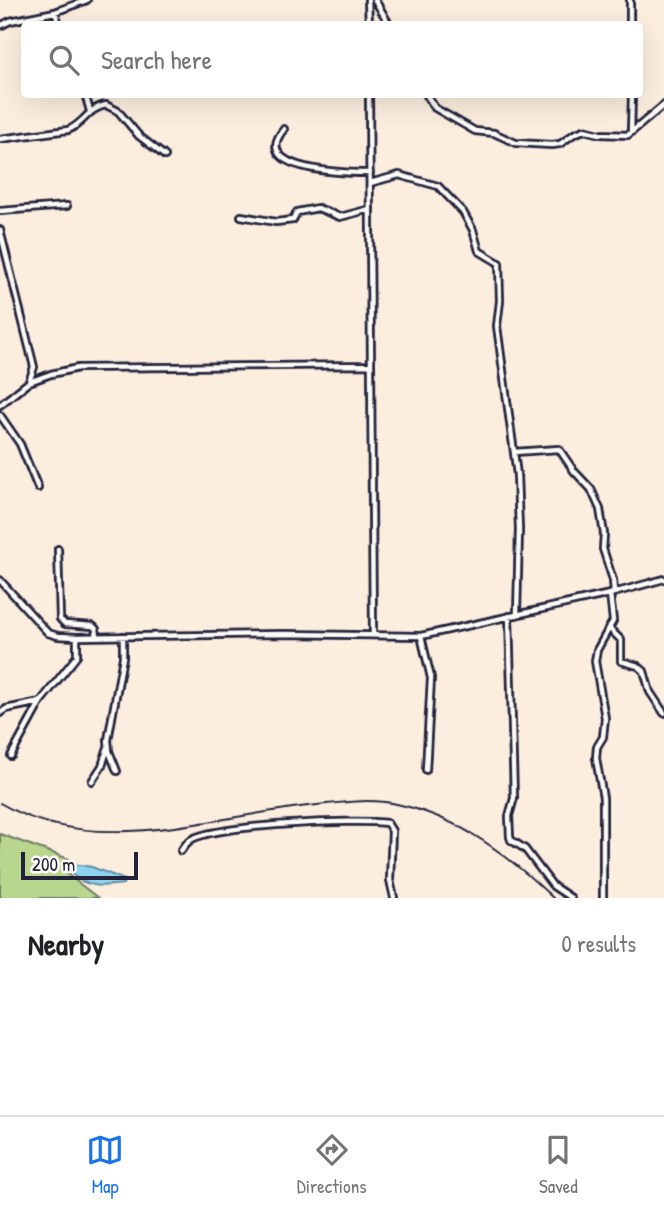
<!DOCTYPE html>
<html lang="en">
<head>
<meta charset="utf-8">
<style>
	:root { --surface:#fff; --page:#f2f2f2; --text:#202124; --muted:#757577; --line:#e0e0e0; --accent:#1a73e8 }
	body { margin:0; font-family:"Patrick Hand",sans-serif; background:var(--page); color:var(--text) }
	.scale { position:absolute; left:21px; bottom:18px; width:117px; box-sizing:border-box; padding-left:7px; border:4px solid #22223b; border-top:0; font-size:19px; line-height:24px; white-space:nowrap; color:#22223b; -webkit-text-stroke:5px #fdfcf7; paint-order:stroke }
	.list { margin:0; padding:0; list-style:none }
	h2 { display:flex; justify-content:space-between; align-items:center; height:91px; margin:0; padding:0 28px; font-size:30px }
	h2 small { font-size:23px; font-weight:400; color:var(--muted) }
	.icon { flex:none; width:38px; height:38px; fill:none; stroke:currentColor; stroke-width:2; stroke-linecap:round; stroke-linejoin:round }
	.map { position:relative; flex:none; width:664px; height:898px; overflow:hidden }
	.search { position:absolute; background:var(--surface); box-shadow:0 7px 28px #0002; left:21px; right:21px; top:21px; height:77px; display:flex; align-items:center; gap:18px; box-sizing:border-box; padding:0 24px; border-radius:7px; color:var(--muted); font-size:26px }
	.sheet { height:217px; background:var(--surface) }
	nav { display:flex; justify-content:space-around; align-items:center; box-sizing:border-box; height:98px; border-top:2px solid var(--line); background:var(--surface); font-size:19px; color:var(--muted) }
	nav a { display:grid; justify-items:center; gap:4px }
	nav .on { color:var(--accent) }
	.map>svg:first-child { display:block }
	.green { fill:#b9d68f; stroke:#6e7c65; stroke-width:2 }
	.water { fill:#8dd3ee; stroke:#628ca6; stroke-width:2 }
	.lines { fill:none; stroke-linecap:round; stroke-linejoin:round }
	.minor-casing { stroke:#22223b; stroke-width:10 }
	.minor { stroke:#fdfcf7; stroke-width:4.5 }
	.rail { stroke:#22223b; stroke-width:2 }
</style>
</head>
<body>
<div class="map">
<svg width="664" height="898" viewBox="0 0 664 898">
	<rect width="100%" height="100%" fill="#fceedf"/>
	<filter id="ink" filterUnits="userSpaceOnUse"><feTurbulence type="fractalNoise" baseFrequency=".0143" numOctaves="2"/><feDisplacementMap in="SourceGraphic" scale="14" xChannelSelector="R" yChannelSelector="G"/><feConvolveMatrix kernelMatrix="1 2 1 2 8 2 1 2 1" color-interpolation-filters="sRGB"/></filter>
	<g filter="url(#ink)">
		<path class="green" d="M0,834l69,25 -2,15 31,24h-98z"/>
		<path class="water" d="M74,864l18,3 33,13 -2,4c-21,3 -38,4 -53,-12v-4z"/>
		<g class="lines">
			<g class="minor-casing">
				<path id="minor" d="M368,0l1,24
					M375,0l14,24
					M630,0v24
					M55,12l4,12
					M0,26l10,-5 45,-9 32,-12
					M85,94l5,17
					M369,94l4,541
					M426,94l9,14 40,23 19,2 22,10 36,2 8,-1 14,-10 10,-4 16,4 28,1 36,-30
					M284,129c-36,43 65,44 86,44
					M631,132l1,-38
					M0,139l68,-9c16,-6 20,-22 38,-25l12,6 21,25 26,20
					M370,183l29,-8 39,11 25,26 10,18 6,21 20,12 1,38 -3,25 20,149 2,54 -2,86
					M0,211l67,-5
					M241,216l35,6 17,-2 4,-8 21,-4 22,9 30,-8
					M0,230l34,137 -5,15 -29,23
					M29,382l22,-8 27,-6 292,-3
					M0,415l20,29 18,44
					M514,452l45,-3 15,22 17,18 9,20 4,25 -1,15 10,31 1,13
					M58,549l2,70 5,5 28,2 3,3 1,7
					M0,580l48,53 10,3 19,1 207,-3 137,2 189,-42 54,-15
					M509,616l5,182 -5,18 1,21 1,3 14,9 28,37 18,12
					M610,629l11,11v21l17,5 6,5 6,21 14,21
					M421,636l10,42 -5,92
					M0,713l6,-4 34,-7
					M11,756l30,-55 36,-45v-19
					M117,771l-8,-20 -1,-11 15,-83v-21
					M92,781l10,-15 6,-19
					M181,851c3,-5 6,-9 11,-12 28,-14 161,-20 195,-16l5,8 -2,49 4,18
					M603,898v-100l-7,-40 1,-11 6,-10 2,-19 -10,-57 2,-11 16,-29 -3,-27"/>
			</g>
			<use href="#minor" class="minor"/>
			<path class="rail" d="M0,803c96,57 214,12 317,2 28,-3 57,-7 84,0 61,14 108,51 152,93"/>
		</g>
	</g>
</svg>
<div class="scale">200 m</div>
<div class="search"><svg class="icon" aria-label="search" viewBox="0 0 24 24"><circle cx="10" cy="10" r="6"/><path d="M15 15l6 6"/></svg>Search here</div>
</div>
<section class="sheet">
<h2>Nearby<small>0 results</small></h2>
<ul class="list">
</ul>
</section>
<nav>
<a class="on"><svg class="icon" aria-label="map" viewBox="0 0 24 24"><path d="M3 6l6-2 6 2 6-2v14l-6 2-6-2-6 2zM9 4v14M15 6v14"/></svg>Map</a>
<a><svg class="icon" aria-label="directions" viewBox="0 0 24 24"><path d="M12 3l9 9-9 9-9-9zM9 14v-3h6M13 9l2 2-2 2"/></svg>Directions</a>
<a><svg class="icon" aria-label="saved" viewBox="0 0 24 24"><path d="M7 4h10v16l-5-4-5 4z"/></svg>Saved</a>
</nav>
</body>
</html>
